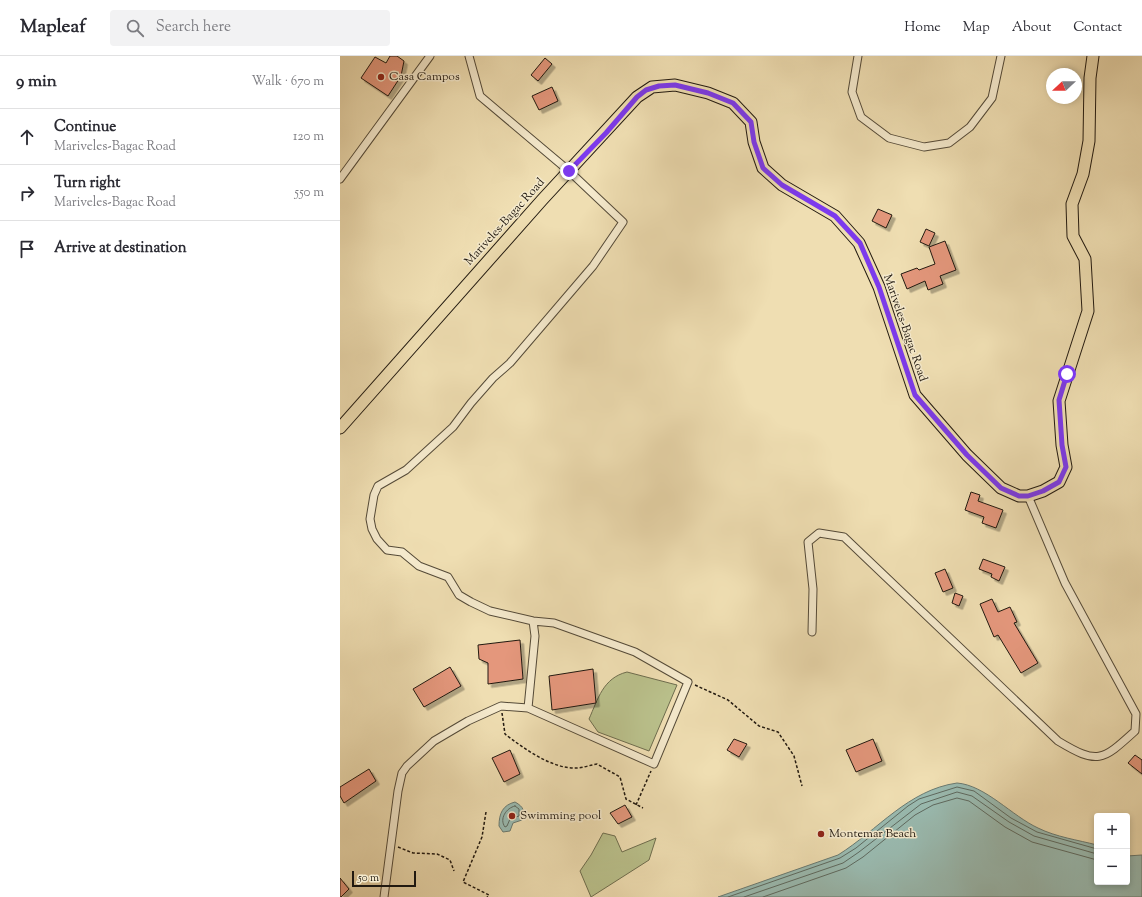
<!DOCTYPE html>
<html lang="en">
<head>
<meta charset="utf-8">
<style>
	:root { --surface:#fff; --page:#f2f2f3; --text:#2b2b33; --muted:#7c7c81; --line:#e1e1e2 }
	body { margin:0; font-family:"Sorts Mill Goudy",serif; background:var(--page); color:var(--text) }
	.controls { position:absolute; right:12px; bottom:12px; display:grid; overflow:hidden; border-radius:4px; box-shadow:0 2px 6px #0003 }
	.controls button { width:36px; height:36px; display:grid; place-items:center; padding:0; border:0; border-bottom:1px solid var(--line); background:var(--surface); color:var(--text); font:20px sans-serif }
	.compass { position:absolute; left:706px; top:12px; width:36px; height:36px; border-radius:50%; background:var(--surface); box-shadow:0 2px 6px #0003; rotate:248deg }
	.scale { position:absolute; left:12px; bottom:10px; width:64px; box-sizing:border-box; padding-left:4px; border:2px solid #211910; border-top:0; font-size:11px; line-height:14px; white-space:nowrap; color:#211910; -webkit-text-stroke:3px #f5eacd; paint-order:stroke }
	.stop { position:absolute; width:12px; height:12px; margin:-9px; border:3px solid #7c3aed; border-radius:50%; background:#fff }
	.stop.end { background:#7c3aed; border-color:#fff; box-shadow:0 1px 4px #0008 }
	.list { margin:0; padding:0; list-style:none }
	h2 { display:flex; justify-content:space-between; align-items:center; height:52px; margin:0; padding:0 16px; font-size:17px }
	h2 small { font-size:13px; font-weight:400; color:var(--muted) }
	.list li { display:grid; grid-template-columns:26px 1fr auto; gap:12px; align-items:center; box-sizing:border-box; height:56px; padding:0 16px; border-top:1px solid var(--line) }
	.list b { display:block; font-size:15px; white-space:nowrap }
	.list p { margin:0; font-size:13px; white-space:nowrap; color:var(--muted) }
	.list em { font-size:13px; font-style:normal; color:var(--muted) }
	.icon { flex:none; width:22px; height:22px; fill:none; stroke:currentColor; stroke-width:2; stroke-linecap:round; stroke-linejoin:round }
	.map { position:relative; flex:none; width:802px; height:841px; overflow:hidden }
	header { display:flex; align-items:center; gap:24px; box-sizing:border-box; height:56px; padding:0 20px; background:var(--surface); border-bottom:1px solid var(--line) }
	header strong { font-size:19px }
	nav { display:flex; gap:22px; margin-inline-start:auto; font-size:14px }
	.search { width:280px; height:36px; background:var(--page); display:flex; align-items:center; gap:10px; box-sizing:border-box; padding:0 14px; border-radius:4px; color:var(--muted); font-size:15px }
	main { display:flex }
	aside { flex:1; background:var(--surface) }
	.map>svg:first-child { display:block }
	.green { fill:#bac18c; stroke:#6e6d4e }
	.water { fill:#9abbb1; stroke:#6a7a71 }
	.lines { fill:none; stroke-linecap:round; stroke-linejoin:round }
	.shore { stroke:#5e6a60; stroke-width:1 }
	.building { fill:#e4977b; stroke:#211910; filter:url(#shadow) }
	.street-casing { stroke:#544a38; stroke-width:9 }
	.primary-casing { stroke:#211910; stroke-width:13 }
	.path { stroke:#211910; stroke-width:1.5; stroke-dasharray:3 2; stroke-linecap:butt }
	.street { stroke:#f5eacd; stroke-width:7 }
	.primary { stroke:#efdeb2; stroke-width:11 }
	.route { stroke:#7c3aed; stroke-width:5 }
	.poi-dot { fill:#8f2418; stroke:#f5eacd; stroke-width:1.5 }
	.labels { text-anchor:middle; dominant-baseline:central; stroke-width:3; stroke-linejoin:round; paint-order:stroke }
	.poi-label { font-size:12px; fill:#211910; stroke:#f5eacd; text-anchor:start }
	.street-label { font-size:12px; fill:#211910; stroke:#f5eacd }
</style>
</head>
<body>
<header>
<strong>Mapleaf</strong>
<div class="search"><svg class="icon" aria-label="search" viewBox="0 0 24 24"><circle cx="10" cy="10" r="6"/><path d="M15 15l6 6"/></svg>Search here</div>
<nav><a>Home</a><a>Map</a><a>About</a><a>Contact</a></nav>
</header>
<main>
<aside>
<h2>9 min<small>Walk · 670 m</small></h2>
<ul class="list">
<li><svg class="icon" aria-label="ahead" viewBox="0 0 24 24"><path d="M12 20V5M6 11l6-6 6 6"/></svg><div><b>Continue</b><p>Mariveles-Bagac Road</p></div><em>120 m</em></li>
<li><svg class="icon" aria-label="right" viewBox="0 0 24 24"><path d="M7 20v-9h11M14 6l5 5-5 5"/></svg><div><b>Turn right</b><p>Mariveles-Bagac Road</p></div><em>550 m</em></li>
<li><svg class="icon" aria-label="arrive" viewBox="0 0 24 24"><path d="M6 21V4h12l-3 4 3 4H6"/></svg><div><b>Arrive at destination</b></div></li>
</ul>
</aside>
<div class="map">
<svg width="802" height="841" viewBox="0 0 802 841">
	<defs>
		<filter id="shadow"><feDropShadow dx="3.5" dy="3.5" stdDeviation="0" flood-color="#0004"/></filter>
	</defs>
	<rect width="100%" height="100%" fill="#efdeb2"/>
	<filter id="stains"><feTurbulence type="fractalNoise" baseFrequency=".005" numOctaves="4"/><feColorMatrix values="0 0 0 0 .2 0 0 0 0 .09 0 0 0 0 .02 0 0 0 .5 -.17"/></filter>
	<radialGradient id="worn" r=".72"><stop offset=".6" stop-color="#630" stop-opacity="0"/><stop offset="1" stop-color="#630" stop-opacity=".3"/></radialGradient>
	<path class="green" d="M287,616l50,13 -28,66 -51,-19 -9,-13c9,-20 14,-41 38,-47z
		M263,777l12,3 7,16 34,-14 -7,22 -58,37 -11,-26 11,-16z"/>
	<path class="water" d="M617,727c28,2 55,33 81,45 18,9 40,12 59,17v37h30v-26l15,-1v42h-424l120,-42c40,-25 70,-65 119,-72z
		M175,746c9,5 10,9 7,18l-9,3 -3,8 -7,1 -4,-6c0,-13 4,-21 16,-24z"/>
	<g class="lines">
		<path class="shore" d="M175,750l4,3v7l-9,3 -3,7 -2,1c-6,-8 1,-19 10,-21z
			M388,841l112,-39 16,-10 52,-42 11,-7 38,-12 17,4 37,27 26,14 60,17
			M404,841l99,-34 16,-11 62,-48 36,-12 15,4 37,26 25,14 63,18
			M423,841l83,-29 17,-11 52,-42 18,-10 24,-7 12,3 36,26 27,15 65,18"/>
	</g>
	<path class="building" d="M50,0h7l7,5 -3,15 -13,20 -27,-18 14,-21 11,6z
		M205,2l7,6 -14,17 -7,-6z
		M212,31l6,14 -19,9 -7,-14z
		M538,153l14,6 -6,13 -14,-7z
		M586,173l9,4 -6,13 -9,-4z
		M605,185l11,29 -16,6 3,8 -15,6 -3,-9 -18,8 -6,-15 16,-6 2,2 16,-6 -6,-17z
		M631,436l9,3 -2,6 25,9 -7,18 -14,-5 2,-6 -19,-7z
		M643,503l22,8 -6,14 -8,-4 1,-3 -13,-5z
		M605,513l8,19 -10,4 -8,-19z
		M615,537l8,3 -4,10 -7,-3z
		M652,543l6,13 12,-5 7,15 -3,1 24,40 -17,10 -23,-38 -4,2 -14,-33z
		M180,584l3,39 -35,5v-21l-9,-4 -1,-14z
		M110,611l11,19 -37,21 -11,-18z
		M253,613l3,34 -44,7 -3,-34z
		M394,683l13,5 -8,13 -12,-7z
		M533,683l9,22 -26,11 -10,-22z
		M170,694l10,24 -16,8 -12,-24z
		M795,699l7,5v14l-14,-11z
		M29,713l7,12 -32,22 -4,-7v-9z
		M285,749l7,12 -14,7 -8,-11z
		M0,822l9,11 -8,8h-1z"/>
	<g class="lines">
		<g class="street-casing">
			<path id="street" d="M129,0l11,40 89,75 54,51 -30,44 -83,97 -17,15 -22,25 -18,24 -47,43 -28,16 -4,9 -4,24 2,10 5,10 10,11 15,2 17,14 29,11 11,18 12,7 19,9 43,10 21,2 81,29 53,30 -34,82 -126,-56
				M518,0l-6,36 9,25 28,21 35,9 25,-4 21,-16 22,-29 9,-42
				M0,123l90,-123
				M472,576l1,-43 -5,-47 11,-9 25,4 214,204c40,24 44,20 77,-10l1,-17 -71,-131 -37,-87
				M44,841l14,-106 4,-18 5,-7 27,-25 34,-20 33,-15 27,2 7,-72 -2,-15"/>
		</g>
		<g class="primary-casing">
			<path id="primary" d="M0,372l202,-228 95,-103 15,-10 23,-2 33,8 25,10 18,19 3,20 9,26 19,17 53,31 24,27 20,44 36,108 52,60 34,33 18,8h9l15,-5 16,-9 7,-15 -4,-22 -3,-44 29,-90 -3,-52 -12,-23 -1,-32 11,-30 6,-33 1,-63 3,-22"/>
		</g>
		<path class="path" d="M355,629l33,15 31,26 19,6 16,24 8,30
			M162,657l3,21c18,14 47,35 71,34 7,0 14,-3 21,-4l23,13 6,22 17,9
			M296,749l15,-34
			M146,756l-4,25 -19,45 26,13 -2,2
			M58,791l15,6 24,1 13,6 4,11"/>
		<use href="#street" class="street"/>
		<use href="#primary" class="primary"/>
	</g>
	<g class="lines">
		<path class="route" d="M229,115l37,-38 31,-36 9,-7 13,-4 16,-1 33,8 25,10 18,19 3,20 9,26 19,17 53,31 25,27 19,44 36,108 52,60 34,33 18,8h9l15,-5 16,-9 7,-15 -4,-22 -3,-45 8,-26"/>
	</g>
	<g class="poi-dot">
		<circle cx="41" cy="21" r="4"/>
		<circle cx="172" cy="760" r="4"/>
		<circle cx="481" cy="778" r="4"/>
	</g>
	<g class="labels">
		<g class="poi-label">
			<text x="49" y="21">Casa Campos</text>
			<text x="180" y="760">Swimming pool</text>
			<text x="489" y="778">Montemar Beach</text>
		</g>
		<g class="street-label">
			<text transform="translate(165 166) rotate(-48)">Mariveles-Bagac Road</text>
			<text transform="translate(565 272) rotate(71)">Mariveles-Bagac Road</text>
		</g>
	</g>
	<rect width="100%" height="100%" filter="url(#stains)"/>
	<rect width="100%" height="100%" fill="url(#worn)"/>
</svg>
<div class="controls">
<button>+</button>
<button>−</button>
</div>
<svg class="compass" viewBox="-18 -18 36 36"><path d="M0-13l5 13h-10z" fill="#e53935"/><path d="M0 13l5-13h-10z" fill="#7c7c81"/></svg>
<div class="scale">50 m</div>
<div class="stop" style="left:727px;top:318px"></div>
<div class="stop end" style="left:229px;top:115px"></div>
</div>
</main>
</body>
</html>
